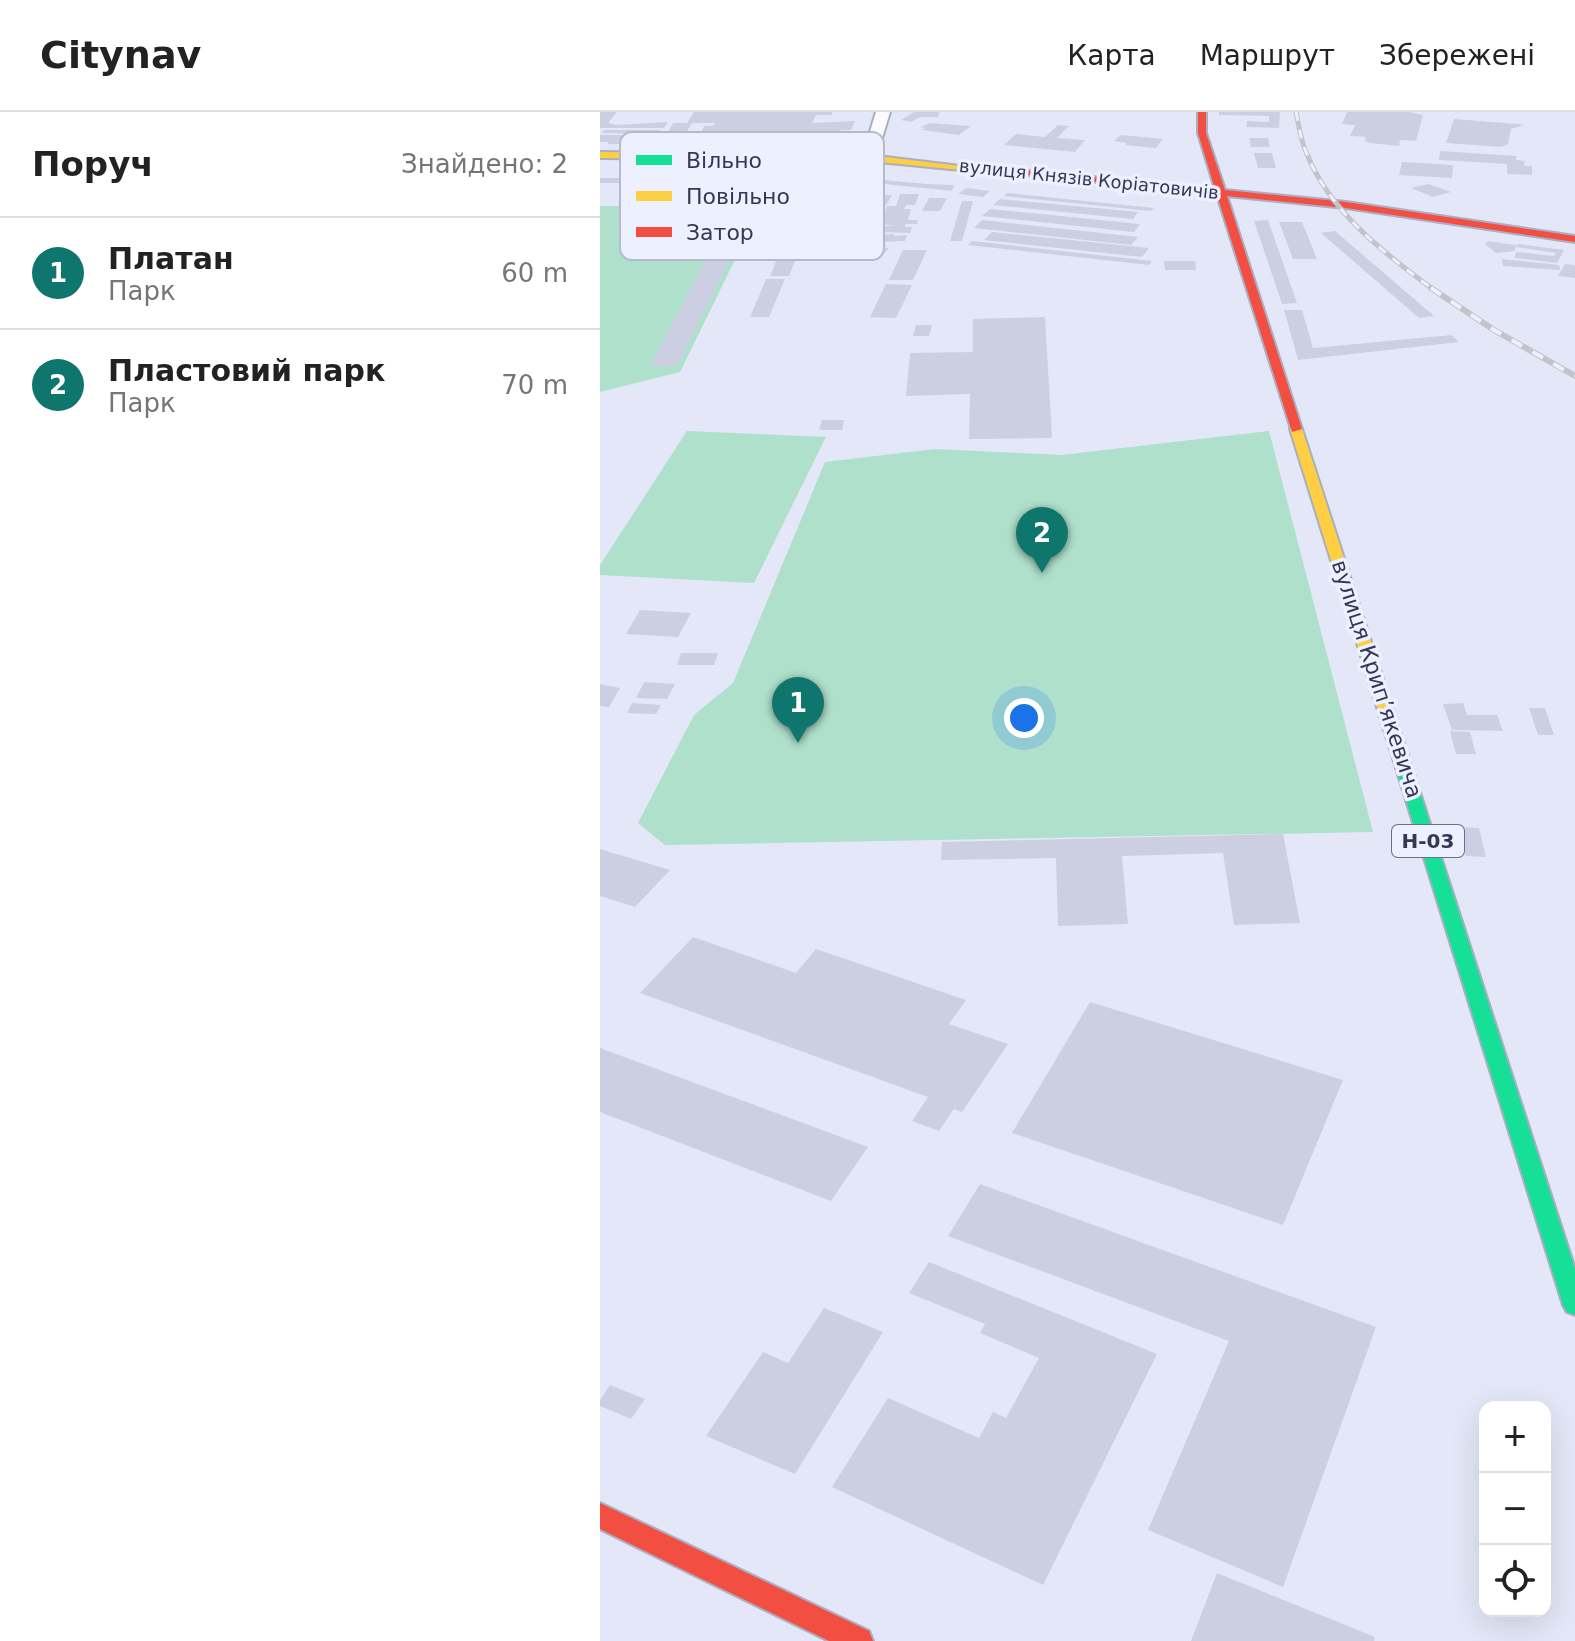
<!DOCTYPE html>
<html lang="uk">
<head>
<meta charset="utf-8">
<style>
	:root { --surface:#fff; --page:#f2f2f2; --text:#222; --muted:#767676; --line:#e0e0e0; --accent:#0f766e }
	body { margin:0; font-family:"DejaVu Sans",sans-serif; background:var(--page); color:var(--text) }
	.controls { position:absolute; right:24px; bottom:24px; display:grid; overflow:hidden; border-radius:16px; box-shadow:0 8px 32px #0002 }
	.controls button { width:72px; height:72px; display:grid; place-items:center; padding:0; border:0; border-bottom:2px solid var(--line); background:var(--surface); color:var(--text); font:40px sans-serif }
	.you { position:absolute; left:424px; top:606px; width:28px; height:28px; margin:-20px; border:6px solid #fff; border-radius:50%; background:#1a73e8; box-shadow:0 0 0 12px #1a73e833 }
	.badge { display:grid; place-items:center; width:52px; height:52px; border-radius:50%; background:var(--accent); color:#fff; font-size:26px; font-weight:700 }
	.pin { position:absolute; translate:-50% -66px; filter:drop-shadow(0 2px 4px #0008) }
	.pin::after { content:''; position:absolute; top:42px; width:28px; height:24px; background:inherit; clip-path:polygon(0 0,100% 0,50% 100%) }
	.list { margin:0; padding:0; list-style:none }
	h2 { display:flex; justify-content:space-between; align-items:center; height:104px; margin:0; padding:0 32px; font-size:34px }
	h2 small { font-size:26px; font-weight:400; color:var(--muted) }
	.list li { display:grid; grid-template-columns:52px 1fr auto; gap:24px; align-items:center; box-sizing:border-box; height:112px; padding:0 32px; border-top:2px solid var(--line) }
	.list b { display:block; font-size:30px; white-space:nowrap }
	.list p { margin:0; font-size:26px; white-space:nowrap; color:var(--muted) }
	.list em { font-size:26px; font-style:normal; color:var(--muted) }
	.icon { flex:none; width:44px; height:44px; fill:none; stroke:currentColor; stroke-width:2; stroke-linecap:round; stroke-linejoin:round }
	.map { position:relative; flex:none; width:975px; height:1529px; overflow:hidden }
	header { display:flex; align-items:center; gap:48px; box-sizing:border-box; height:112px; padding:0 40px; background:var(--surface); border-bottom:2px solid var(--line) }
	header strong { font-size:38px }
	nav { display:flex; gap:44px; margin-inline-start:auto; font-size:28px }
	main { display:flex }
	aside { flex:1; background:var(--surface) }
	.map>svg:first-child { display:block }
	.green { fill:#afe0cc }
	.building { fill:#cccfe2 }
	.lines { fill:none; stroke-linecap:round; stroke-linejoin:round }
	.street-casing { stroke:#abadc1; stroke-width:4 }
	.fast-casing { stroke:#abadc1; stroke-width:4 }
	.slow-casing { stroke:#abadc1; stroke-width:4 }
	.jam-casing { stroke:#abadc1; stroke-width:4 }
	.street { fill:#fbfbfe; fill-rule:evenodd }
	.fast { fill:#16e098; fill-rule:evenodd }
	.slow { fill:#ffcf43; fill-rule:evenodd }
	.jam { fill:#f24e42; fill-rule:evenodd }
	.rail-far1-casing { stroke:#c3c3c9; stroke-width:5 }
	.rail-casing { stroke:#c3c3c9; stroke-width:6 }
	.rail-far1 { stroke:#edf0ff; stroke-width:3; stroke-dasharray:9; stroke-linecap:butt }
	.rail { stroke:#edf0ff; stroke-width:4; stroke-dasharray:12; stroke-linecap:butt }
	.labels { text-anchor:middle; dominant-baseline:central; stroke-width:7; stroke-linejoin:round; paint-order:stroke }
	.far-street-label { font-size:18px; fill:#343855; stroke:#edf0ff }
	.shield { fill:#edf0ff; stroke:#6c6f88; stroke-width:2 }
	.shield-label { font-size:20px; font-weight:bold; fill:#343855 }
	.street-label { font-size:22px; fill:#343855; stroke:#edf0ff }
	.key { fill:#edf0ff; stroke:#b6b9cc; stroke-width:2 }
	.key-label { font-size:22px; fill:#343855 }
</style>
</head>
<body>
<header>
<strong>Citynav</strong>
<nav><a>Карта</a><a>Маршрут</a><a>Збережені</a></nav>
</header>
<main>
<aside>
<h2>Поруч<small>Знайдено: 2</small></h2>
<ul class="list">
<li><span class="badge">1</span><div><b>Платан</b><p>Парк</p></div><em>60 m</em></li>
<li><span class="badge">2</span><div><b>Пластовий парк</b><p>Парк</p></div><em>70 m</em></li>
</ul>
</aside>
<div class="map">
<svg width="975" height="1529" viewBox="0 0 975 1529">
	<rect width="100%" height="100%" fill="#e4e7f7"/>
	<path class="green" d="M0,94h62l90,19 -72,147 -80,20z
		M87,319l139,6 -72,146 -154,-8v-10z
		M669,319l104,401 -708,13 -27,-22 56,-108 39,-32 92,-221 110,-13 126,6z"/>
	<path class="building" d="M0,0h17l-9,11 8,2 52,-3 -4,6h-64z
		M94,0h139l-2,3h-15l-4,8 43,-2 -4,9h-10l-3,8 -168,-1 3,-4h28l3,-7h9l2,-3h-23l-5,8h-18l4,-8h14z
		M314,0h25l-1,5h-18l-9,5 -10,-2z
		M619,0h61l-1,16 -33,-1 1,-6 22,1v-6l-50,-1z
		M747,0h62l14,3 -7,26 -16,-1 -1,6 -29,-3 -5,-2 1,-4 -16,-1 5,-11 -13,-1z
		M854,7l64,5 6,1 -13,4 -3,15 -7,3 -55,-4z
		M330,11l26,2 15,1 -12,9 -37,-5 3,-2 -4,-1z
		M458,13l11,1 -12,12 28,2 -10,12 -71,-7 12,-11 29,3z
		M4,18h56l-3,4 -55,-1z
		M0,23h26l-3,4 24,-3 -2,3h3l-3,5h-38l2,-2h-9z
		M521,23l42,4 -7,9 -31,-3 2,-2 -13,-2z
		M649,26h19l2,9h-19z
		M840,39l77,5 -1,4 9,1 -1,5h8v9l-25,-1v-10l-68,-4z
		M654,41h18l4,15h-18z
		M802,50l51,3 -1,13 -53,-3z
		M127,58l26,3 27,-3 -2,6h39l20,7 -7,7 -22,5h84l-7,12h-7l-6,23h-32l-1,4h29l-2,8h-23l-9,10 22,-2 -2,4h5l-3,3 -55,-4 4,-5 18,1 6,-7 7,-2h-13l-3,6h-15l3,-6h5l1,-4h-4l7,-21 -106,-7 11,-23h47l-16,-1 4,-8 -4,-1 -33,9z
		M61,63h47l-5,8h-103v-5h59z
		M261,66l66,6 27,1 -2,6 -68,-7 -27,2z
		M828,72l23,8 -18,5 -22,-9z
		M366,76l24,3 -7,6 -25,-3z
		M407,81l147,15 -3,3 -147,-15z
		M300,82h19l-4,11h-9l-2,4h7l-3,11h10l-1,4h-11l-1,3h7l-2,6 -32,-1 2,-6h15l-14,-2 6,-18h9z
		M329,86h18l-7,13h-18z
		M400,87l138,13 -5,7 -140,-14z
		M362,89h11l-11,40h-12z
		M390,97l150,15 -6,8 -152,-16z
		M194,105h18l-23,59h-19z
		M382,108l156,17 -7,8 -157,-17z
		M668,108l29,83 -15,1 -28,-83z
		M679,110h23l15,37h-24z
		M122,117h23l-68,137h-27z
		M735,119l99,85 -15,2 -98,-85z
		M392,120l157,16 -7,9 -158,-17z
		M294,122v2l13,-1 -2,6 -29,1 1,-7z
		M372,129l180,20 -3,4 -181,-20z
		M888,129l28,4 -1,6 -19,2 -11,-9z
		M250,130l31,3 -2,2 10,1 -10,11 -19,-2 7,-7 -22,-2z
		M918,132l46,6 -7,13 -42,-5 1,-6 38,4 2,-3 -40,-6z
		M303,138h24l-14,30h-24z
		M902,147l57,6 1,5 -57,-4z
		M564,149h31l1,9h-31z
		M965,152l10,1v13l-17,-2z
		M166,167h19l-16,38h-19z
		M286,172l26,1 -16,33 -26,-1z
		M684,198h18l11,38 139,-13 7,7 -161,18z
		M445,205l7,121 -83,1 1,-45 -64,2 4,-43 63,-1v-33z
		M316,213h16l-3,11h-16z
		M222,308h22l-2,10h-23z
		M40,498l51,3 -13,24 -52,-3z
		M81,541h37l-4,12h-37z
		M44,570l31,2 -8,15 -31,-1z
		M0,572l20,4 -11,19 -9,-1z
		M32,591l29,2 -5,9 -29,-1z
		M863,591l4,12h30l6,16 -51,-1 -9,-26z
		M929,596h16l9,27h-16z
		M850,619l20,1 6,22h-20z
		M860,715l19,1 7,29 -20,-1z
		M683,722l17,89 -66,2 -11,-72 -101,3 6,68 -70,2 -2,-68 -115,2 1,-18z
		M0,737l70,21 -35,37 -35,-11z
		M93,825l103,36 20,-24 150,51 -17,24 59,20 -46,68 -8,-3 -15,22 -27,-10 16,-24 -288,-104z
		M490,890l253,78 -60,145 -271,-92z
		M0,936l268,99 -37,54 -231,-89z
		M380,1072l396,143 -93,260 -135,-57 81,-189 -281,-105z
		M329,1150l228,92 -114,231 -211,-98 56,-89 91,40 14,-26 13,6 33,-60 -59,-25 5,-9 -76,-31z
		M224,1196l59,24 -88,142 -89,-38 57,-84 25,11z
		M10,1273l35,14 -14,20 -31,-13v-6z
		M617,1461l158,64 -1,4h-183z"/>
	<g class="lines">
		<g class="street-casing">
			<path id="street" d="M276,0h14l-14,46 -7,4 -7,-4z"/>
		</g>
		<g class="fast-casing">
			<path id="fast" d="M804,651l8,5 163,501v46l-8,-3 -4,-7 -167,-537z"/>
		</g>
		<g class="slow-casing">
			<path id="slow" d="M0,40l269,3 116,14 -4,3 -112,-11 -269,-3z
				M696,313l6,4 110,339 -2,4 -6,1 -8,-5 -106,-339z"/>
		</g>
		<g class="jam-casing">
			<path id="jam" d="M598,0h8v21l19,57 121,12 229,34v6l-229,-34 -119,-12 75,233 -10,3 -75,-237 -240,-26 4,-3 234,23 -17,-56z
				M0,1391l269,128 4,10h-44l-229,-112z"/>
		</g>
		<use href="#street" class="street"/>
		<use href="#fast" class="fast"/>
		<use href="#slow" class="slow"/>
		<use href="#jam" class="jam"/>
		<g class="rail-far1-casing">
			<path id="rail-far1" d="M696,0c3,14 5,30 11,42 23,58 78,100 127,136"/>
		</g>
		<g class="rail-casing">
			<path id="rail" d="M831,176l63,42 81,46"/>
		</g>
		<use href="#rail-far1" class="rail-far1"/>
		<use href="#rail" class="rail"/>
	</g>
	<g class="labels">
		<g class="far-street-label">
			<text transform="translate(489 67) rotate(6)">вулиця Князів Коріатовичів</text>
		</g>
		<rect class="shield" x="792" y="713" width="72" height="32" rx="6"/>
		<g class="shield-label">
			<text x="828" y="729">Н-03</text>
		</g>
		<g class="street-label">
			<text transform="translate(777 567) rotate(72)">вулиця Крипʼякевича</text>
		</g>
	</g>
	<rect x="20" y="20" width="264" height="128" rx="12" class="key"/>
	<rect x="36" y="43" width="36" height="10" fill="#16e098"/>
	<rect x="36" y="79" width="36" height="10" fill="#ffcf43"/>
	<rect x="36" y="115" width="36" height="10" fill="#f24e42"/>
	<g class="key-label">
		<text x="86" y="56">Вільно</text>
		<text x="86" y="92">Повільно</text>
		<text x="86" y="128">Затор</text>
	</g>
</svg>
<div class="controls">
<button>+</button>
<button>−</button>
<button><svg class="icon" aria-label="locate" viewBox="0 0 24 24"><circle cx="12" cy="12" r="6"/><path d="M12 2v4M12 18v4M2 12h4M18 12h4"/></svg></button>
</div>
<div class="you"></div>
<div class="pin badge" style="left:198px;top:631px">1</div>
<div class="pin badge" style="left:442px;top:461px">2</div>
</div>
</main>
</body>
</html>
